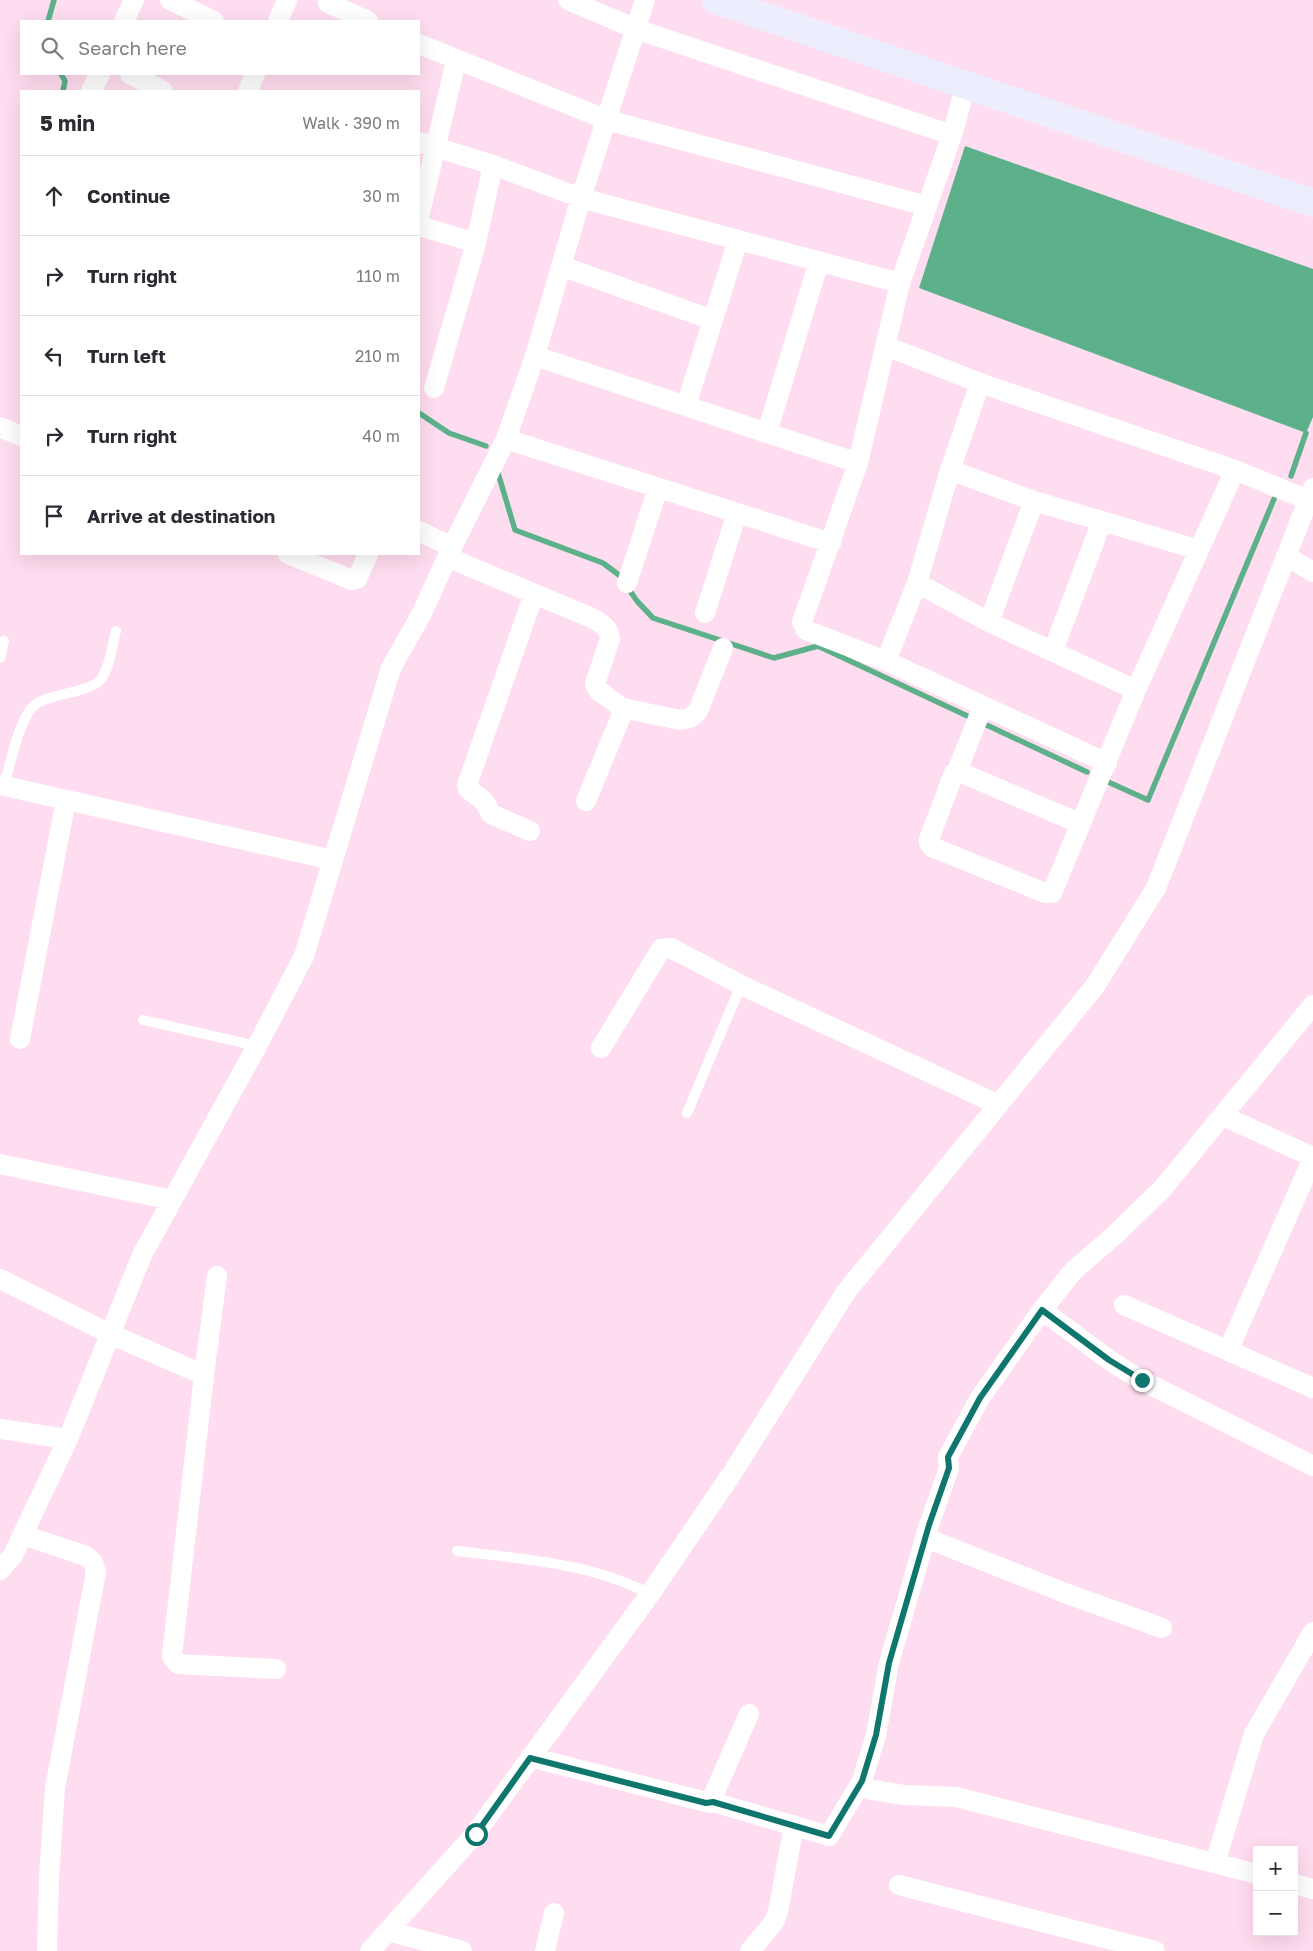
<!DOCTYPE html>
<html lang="en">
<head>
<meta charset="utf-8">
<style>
	:root { --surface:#fff; --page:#f7f7f7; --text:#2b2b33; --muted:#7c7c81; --line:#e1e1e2 }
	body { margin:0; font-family:"Golos Text",sans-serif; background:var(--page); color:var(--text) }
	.controls { position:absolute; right:15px; bottom:15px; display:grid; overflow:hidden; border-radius:0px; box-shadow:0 5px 20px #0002 }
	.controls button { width:45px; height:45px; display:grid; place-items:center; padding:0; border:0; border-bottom:1px solid var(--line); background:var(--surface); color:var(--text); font:25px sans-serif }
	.stop { position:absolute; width:15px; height:15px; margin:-11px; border:4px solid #0f766e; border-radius:50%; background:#fff }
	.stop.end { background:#0f766e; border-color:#fff; box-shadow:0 1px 5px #0008 }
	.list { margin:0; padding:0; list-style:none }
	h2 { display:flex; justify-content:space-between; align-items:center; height:65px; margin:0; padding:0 20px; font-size:21px }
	h2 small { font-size:16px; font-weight:400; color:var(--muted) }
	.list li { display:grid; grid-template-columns:32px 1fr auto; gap:15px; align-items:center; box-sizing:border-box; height:80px; padding:0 20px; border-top:1px solid var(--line) }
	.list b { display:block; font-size:19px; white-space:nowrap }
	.list em { font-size:16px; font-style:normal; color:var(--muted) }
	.icon { flex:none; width:28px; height:28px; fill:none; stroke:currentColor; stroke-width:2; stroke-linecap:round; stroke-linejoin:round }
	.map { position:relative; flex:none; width:1313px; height:1951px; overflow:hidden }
	.search { position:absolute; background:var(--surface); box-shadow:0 5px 20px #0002; left:20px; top:20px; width:400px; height:55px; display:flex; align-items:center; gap:12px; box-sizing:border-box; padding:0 18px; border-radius:0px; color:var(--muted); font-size:19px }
	.panel { position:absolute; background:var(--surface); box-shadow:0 5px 20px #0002; left:20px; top:90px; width:400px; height:465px; border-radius:0px }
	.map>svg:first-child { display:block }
	.water { fill:#5cb08a }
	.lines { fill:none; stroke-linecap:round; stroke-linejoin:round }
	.stream { stroke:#5cb08a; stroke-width:5.5 }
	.service { stroke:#fff; stroke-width:10 }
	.minor { stroke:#fff; stroke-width:20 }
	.secondary { stroke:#ecedfd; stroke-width:28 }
	.route { stroke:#0f766e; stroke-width:6 }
</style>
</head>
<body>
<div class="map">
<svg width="1313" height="1951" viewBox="0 0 1313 1951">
	<rect width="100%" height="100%" fill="#ffddf0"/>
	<path class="water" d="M965,146l348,123v148l-7,16 -387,-145z"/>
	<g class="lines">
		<path class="stream" d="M48,21l6,-21
			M61,74l4,7 -2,10
			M419,413l30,20 37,13
			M498,473l17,57 88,33 16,12 18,26 16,17 121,40 44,-12 269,126
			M1291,476l15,-43
			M1106,781l42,19 126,-301"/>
		<path class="service" d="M0,658l4,-17
			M4,786c6,-20 15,-70 32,-82 16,-11 54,-11 65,-25 9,-12 11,-33 15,-48
			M143,1020l114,26
			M687,1113l54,-128
			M457,1551c65,8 134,12 193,43"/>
		<path class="minor" d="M170,0l44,21
			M568,0l68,29 316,106
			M328,3l40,18
			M124,21l10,-21
			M278,21l9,-21
			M419,44l188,76 320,86
			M130,74l33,17
			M966,85l-14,50 -52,148 -42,180 -56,159 4,8 80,31 221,102
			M91,91l9,-17
			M248,91l7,-17
			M419,142l74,23 88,33 319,85
			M419,217l37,-156
			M419,226l57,17
			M561,266l152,54
			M886,346l94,37 255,87 73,30
			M535,356l323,107
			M434,388l42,-145 17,-78
			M686,406l52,-166
			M0,427l21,9
			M767,433l52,-172
			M506,439l325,104
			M950,470l84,31 165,49
			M419,531l33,16
			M288,554l64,26 5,-1 11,-25
			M1286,556l27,16
			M447,557l147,62c9,6 15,9 16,20l-15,45 3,6 24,18v6l-36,87
			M627,583l31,-95
			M917,583l72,39 147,68
			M705,613l32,-100
			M989,622l45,-121
			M1053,651l49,-130
			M886,661l31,-78 33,-113 30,-87
			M622,708l58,12 10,-2 8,-7 25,-63
			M957,771l26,-65
			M0,785l333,75
			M1079,823l-122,-52 -3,2 -25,66v4l3,4 113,46h7l84,-203 99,-220
			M530,831l-39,-17 -7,-13 -16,-12 -1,-4 67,-191
			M20,1039l46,-239
			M601,1048l60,-99 10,-1 70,37 258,120
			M1223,1116l90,41
			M0,1164l172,36
			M217,1276l-13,99 -32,281 6,8 98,5
			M0,1279l110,55 94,41
			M1124,1305l189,83
			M1042,1310l67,50 32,20 172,86
			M1228,1351l85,-193
			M0,1429l68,10
			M23,1535l63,21 7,6 3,10 -41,216 -6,90 -2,73
			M926,1538l139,55 97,35
			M0,1570l13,-15 55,-116 74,-184 115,-209 47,-90 87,-288 31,-55 30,-66 54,-108 29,-83 46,-158 64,-198
			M530,1757l180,46 39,-89
			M713,1802l116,34 33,-55
			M1215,1863l39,-129 59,-102
			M1257,1874l-301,-77 -52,-2 -32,-5 -9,-4 -1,-5 14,-46 13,-72 40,-138 20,-57 -1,-11 32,-59 62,-88 31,-39 44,-38 46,-45 150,-183
			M1294,1884l19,5
			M899,1885l256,66
			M388,1931l74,20
			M370,1951l105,-117 175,-240 81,-119 115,-183 249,-306 61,-98 157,-400
			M545,1951l9,-38
			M750,1951l24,-29 4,-10 16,-87"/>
		<path class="secondary" d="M716,0l597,203"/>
	</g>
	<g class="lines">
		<path class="route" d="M476,1834l54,-76 176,45 7,-1 116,34 33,-55 14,-46 13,-72 40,-138 20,-57 -1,-11 32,-59 62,-88 67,50 33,20"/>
	</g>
</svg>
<div class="controls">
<button>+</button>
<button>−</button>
</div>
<div class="stop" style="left:476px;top:1834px"></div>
<div class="stop end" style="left:1142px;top:1380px"></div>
<div class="search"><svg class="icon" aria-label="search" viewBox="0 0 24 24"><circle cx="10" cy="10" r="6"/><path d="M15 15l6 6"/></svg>Search here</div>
<section class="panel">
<h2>5 min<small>Walk · 390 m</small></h2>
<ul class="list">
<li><svg class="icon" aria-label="ahead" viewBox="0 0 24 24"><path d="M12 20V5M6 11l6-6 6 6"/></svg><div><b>Continue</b></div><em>30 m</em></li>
<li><svg class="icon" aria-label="right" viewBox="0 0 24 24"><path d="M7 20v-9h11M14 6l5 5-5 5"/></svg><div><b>Turn right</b></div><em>110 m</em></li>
<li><svg class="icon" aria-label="left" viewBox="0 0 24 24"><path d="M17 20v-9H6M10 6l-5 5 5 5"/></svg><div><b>Turn left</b></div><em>210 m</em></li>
<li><svg class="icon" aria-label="right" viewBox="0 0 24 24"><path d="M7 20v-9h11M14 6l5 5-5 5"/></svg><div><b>Turn right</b></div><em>40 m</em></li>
<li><svg class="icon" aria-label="arrive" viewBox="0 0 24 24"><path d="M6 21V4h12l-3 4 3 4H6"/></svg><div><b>Arrive at destination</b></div></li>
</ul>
</section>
</div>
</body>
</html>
